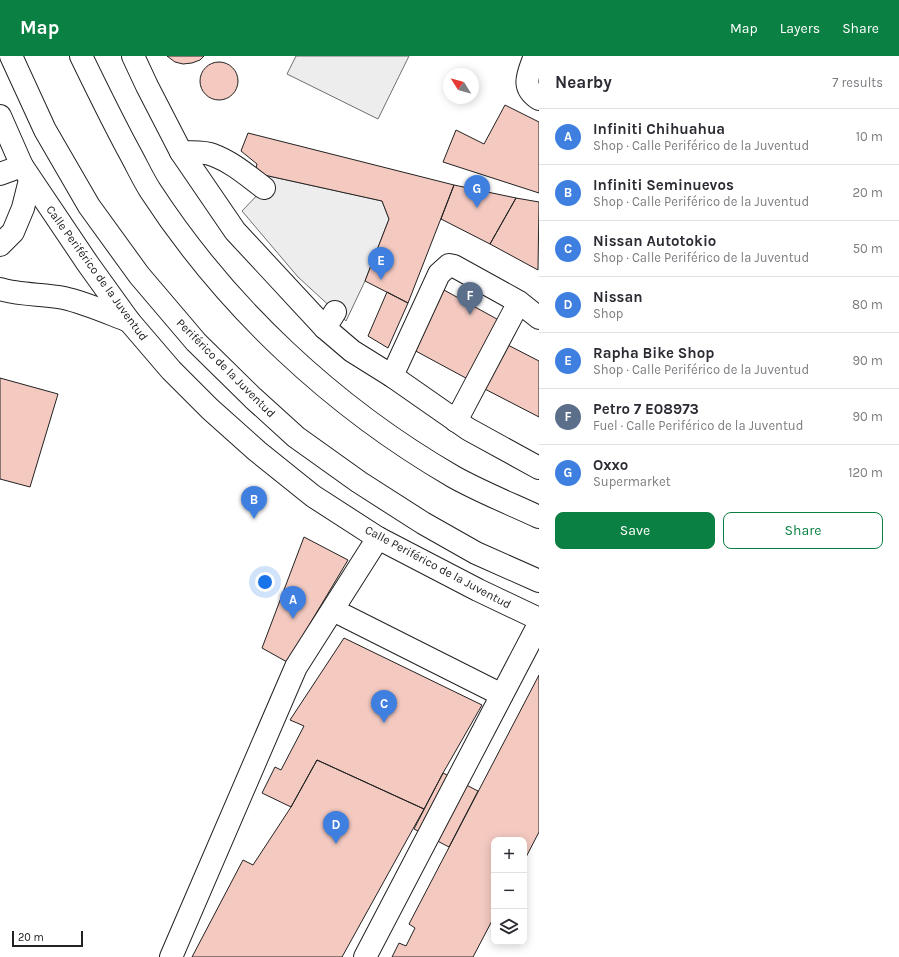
<!DOCTYPE html>
<html lang="en">
<head>
<meta charset="utf-8">
<style>
	:root { --surface:#fff; --page:#f2f2f3; --text:#2b2b33; --muted:#7c7c81; --line:#e1e1e2; --accent:#0b8043 }
	body { margin:0; font-family:Karla,sans-serif; background:var(--page); color:var(--text) }
	.controls { position:absolute; right:12px; bottom:12px; display:grid; overflow:hidden; border-radius:8px; box-shadow:0 2px 10px #0003 }
	.controls button { width:36px; height:36px; display:grid; place-items:center; padding:0; border:0; border-bottom:1px solid var(--line); background:var(--surface); color:var(--text); font:20px sans-serif }
	.compass { position:absolute; left:443px; top:12px; width:36px; height:36px; border-radius:50%; background:var(--surface); box-shadow:0 2px 10px #0003; rotate:307deg }
	.scale { position:absolute; left:12px; bottom:10px; width:71px; box-sizing:border-box; padding-left:4px; border:2px solid #222; border-top:0; font-size:11px; line-height:14px; white-space:nowrap; color:#222; -webkit-text-stroke:3px #fff; paint-order:stroke }
	.you { position:absolute; left:265px; top:526px; width:14px; height:14px; margin:-10px; border:3px solid #fff; border-radius:50%; background:#1a73e8; box-shadow:0 0 0 6px #1a73e833 }
	.badge { display:grid; place-items:center; width:26px; height:26px; border-radius:50%; background:var(--accent); color:#fff; font-size:13px; font-weight:700 }
	.pin { position:absolute; translate:-50% -33px; filter:drop-shadow(0 1px 2px #0008) }
	.pin::after { content:''; position:absolute; top:21px; width:14px; height:12px; background:inherit; clip-path:polygon(0 0,100% 0,50% 100%) }
	.list { margin:0; padding:0; list-style:none }
	h2 { display:flex; justify-content:space-between; align-items:center; height:52px; margin:0; padding:0 16px; font-size:17px }
	h2 small { font-size:13px; font-weight:400; color:var(--muted) }
	.list li { display:grid; grid-template-columns:26px 1fr auto; gap:12px; align-items:center; box-sizing:border-box; height:56px; padding:0 16px; border-top:1px solid var(--line) }
	.list b { display:block; font-size:15px; white-space:nowrap }
	.list p { margin:0; font-size:13px; white-space:nowrap; color:var(--muted) }
	.list em { font-size:13px; font-style:normal; color:var(--muted) }
	.actions { display:flex; gap:8px; padding:12px 16px }
	.actions a { flex:1; padding:9px 0; border:1px solid var(--accent); border-radius:8px; text-align:center; font-size:14px; color:var(--accent) }
	.actions .main { background:var(--accent); color:#fff }
	.icon { flex:none; width:22px; height:22px; fill:none; stroke:currentColor; stroke-width:2; stroke-linecap:round; stroke-linejoin:round }
	.map { position:relative; flex:none; width:539px; height:901px; overflow:hidden }
	header { display:flex; align-items:center; gap:24px; box-sizing:border-box; height:56px; padding:0 20px; background:var(--accent); color:#fff }
	header strong { font-size:19px }
	nav { display:flex; gap:22px; margin-inline-start:auto; font-size:14px }
	main { display:flex }
	aside { flex:1; background:var(--surface) }
	.map>svg:first-child { display:block }
	.parking { fill:#ededed; stroke:#6f6f6f }
	.building { fill:#f3c9c0; stroke:#222 }
	.lines { fill:none; stroke-linecap:round; stroke-linejoin:round }
	.minor-casing { stroke:#222; stroke-width:24 }
	.major-casing { stroke:#222; stroke-width:24 }
	.highway-casing { stroke:#222; stroke-width:24 }
	.minor { stroke:#fff; stroke-width:22 }
	.major { stroke:#fff; stroke-width:22 }
	.highway { stroke:#fff; stroke-width:22 }
	.labels { text-anchor:middle; dominant-baseline:central; stroke-width:3; stroke-linejoin:round; paint-order:stroke }
	.street-label { font-size:12px; fill:#222; stroke:#fff }
</style>
</head>
<body>
<header>
<strong>Map</strong>
<nav><a>Map</a><a>Layers</a><a>Share</a></nav>
</header>
<main>
<div class="map">
<svg width="539" height="901" viewBox="0 0 539 901">
	<rect width="100%" height="100%" fill="#fff"/>
	<path class="parking" d="M296,0h113l-31,63 -91,-45z
		M255,117l127,28 7,18 -24,62 -19,40 -48,-44 -56,-66 22,-23z"/>
	<path class="building" d="M167,0h37l-4,4 -8,3 -9,1 -8,-2z
		M200 25a19 19 0 1 1 38 0a19 19 0 1 1-38 0Z
		M505,49l34,17v71l-96,-31 13,-32 28,14z
		M248,77l206,52 -46,118 -43,-22 24,-62 -7,-18 -127,-28 2,-9 -16,-13z
		M454,129l62,13 -26,46 -49,-25z
		M516,142l23,4 -1,68 -48,-26z
		M444,234l62,34 -31,59 -63,-34z
		M387,236l21,11 -20,45 -20,-12z
		M502,286l37,19v56l-60,-31z
		M0,322l58,16 -28,93 -30,-8z
		M304,481l44,23 -61,102 -25,-14z
		M344,582l138,67 -39,68 -19,36 -107,-49 -26,47 -29,-14 13,-26 6,3 23,-44 -14,-6z
		M539,619v157l-15,29v-21h-30v77l-21,40h-81l7,-14 7,3 9,-18 -6,-4z
		M317,704l107,49 -82,148h-150l51,-97 10,5 38,-58z
		M443,717l35,18 -29,56 -35,-18z"/>
	<g class="lines">
		<g class="minor-casing">
			<path id="minor" d="M533,5c-6,16 -11,27 6,38
				M181,96c10,1 22,-1 32,3 19,7 35,21 51,33
				M0,118l22,-8
				M0,189l13,-13 10,-24 7,-28
				M0,233c18,6 44,5 64,9 22,5 44,15 65,23
				M325,272l10,-16
				M392,320l47,-102 10,-9 5,1 65,36 20,16
				M456,365l63,-119
				M333,554l169,85
				M171,901l125,-290 82,-129
				M365,901l174,-333"/>
		</g>
		<g class="major-casing">
			<path id="major" d="M133,0l14,30 34,66 54,79 90,97 27,23 40,25 76,53 71,39
				M0,60l22,50 66,98 41,57 42,49 39,39 47,42 56,45 65,42 100,52 61,29"/>
		</g>
		<g class="highway-casing">
			<path id="highway" d="M11,0l34,74 44,76 50,69 57,67 57,56 43,39 63,45 64,41 53,30 63,28
				M81,0c16,33 32,66 50,99 6,11 12,24 19,35 76,117 183,217 304,287 27,15 57,27 85,40"/>
		</g>
		<use href="#minor" class="minor"/>
		<use href="#major" class="major"/>
		<use href="#highway" class="highway"/>
	</g>
	<g class="labels">
		<g class="street-label">
			<text transform="translate(97 217) rotate(54)">Calle Periférico de la Juventud</text>
			<text transform="translate(226 312) rotate(45)">Periférico de la Juventud</text>
			<text transform="translate(438 511) rotate(28)">Calle Periférico de la Juventud</text>
		</g>
	</g>
</svg>
<div class="controls">
<button>+</button>
<button>−</button>
<button><svg class="icon" aria-label="layers" viewBox="0 0 24 24"><path d="M12 4l9 5-9 5-9-5zM3 14l9 5 9-5"/></svg></button>
</div>
<svg class="compass" viewBox="-18 -18 36 36"><path d="M0-13l5 13h-10z" fill="#e53935"/><path d="M0 13l5-13h-10z" fill="#7c7c81"/></svg>
<div class="scale">20 m</div>
<div class="you"></div>
<div class="pin badge" style="left:293px;top:563px;background:#3f7fe0">A</div>
<div class="pin badge" style="left:254px;top:463px;background:#3f7fe0">B</div>
<div class="pin badge" style="left:384px;top:667px;background:#3f7fe0">C</div>
<div class="pin badge" style="left:336px;top:788px;background:#3f7fe0">D</div>
<div class="pin badge" style="left:381px;top:224px;background:#3f7fe0">E</div>
<div class="pin badge" style="left:470px;top:259px;background:#5c6f8a">F</div>
<div class="pin badge" style="left:477px;top:152px;background:#3f7fe0">G</div>
</div>
<aside>
<h2>Nearby<small>7 results</small></h2>
<ul class="list">
<li><span class="badge" style="background:#3f7fe0">A</span><div><b>Infiniti Chihuahua</b><p>Shop · Calle Periférico de la Juventud</p></div><em>10 m</em></li>
<li><span class="badge" style="background:#3f7fe0">B</span><div><b>Infiniti Seminuevos</b><p>Shop · Calle Periférico de la Juventud</p></div><em>20 m</em></li>
<li><span class="badge" style="background:#3f7fe0">C</span><div><b>Nissan Autotokio</b><p>Shop · Calle Periférico de la Juventud</p></div><em>50 m</em></li>
<li><span class="badge" style="background:#3f7fe0">D</span><div><b>Nissan</b><p>Shop</p></div><em>80 m</em></li>
<li><span class="badge" style="background:#3f7fe0">E</span><div><b>Rapha Bike Shop</b><p>Shop · Calle Periférico de la Juventud</p></div><em>90 m</em></li>
<li><span class="badge" style="background:#5c6f8a">F</span><div><b>Petro 7 E08973</b><p>Fuel · Calle Periférico de la Juventud</p></div><em>90 m</em></li>
<li><span class="badge" style="background:#3f7fe0">G</span><div><b>Oxxo</b><p>Supermarket</p></div><em>120 m</em></li>
</ul>
<div class="actions"><a class="main">Save</a><a>Share</a></div>
</aside>
</main>
</body>
</html>
